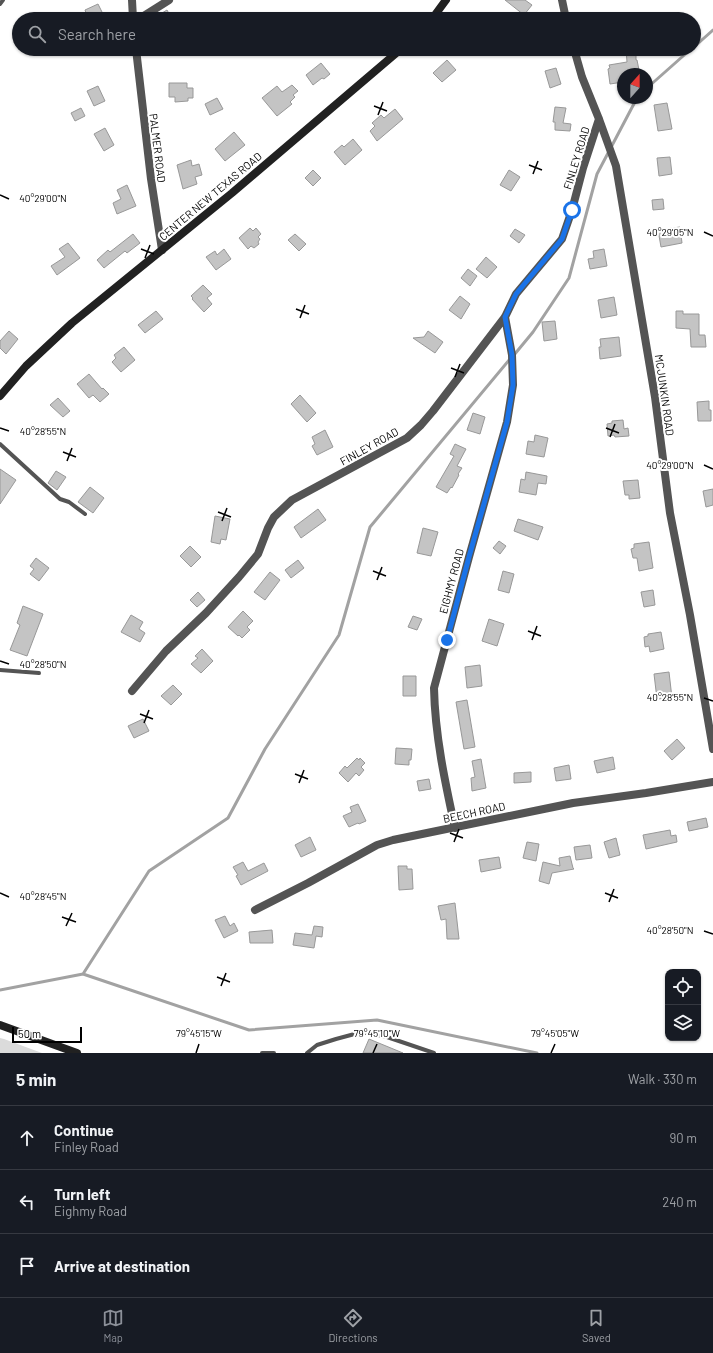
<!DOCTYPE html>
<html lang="en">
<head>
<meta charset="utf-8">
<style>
	:root { --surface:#171b24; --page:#242831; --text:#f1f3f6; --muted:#9ea1a6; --line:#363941; --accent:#8c9099 }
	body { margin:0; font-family:Barlow,sans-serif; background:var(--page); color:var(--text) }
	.controls { position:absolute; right:12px; bottom:12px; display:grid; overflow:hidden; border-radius:8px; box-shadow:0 1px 3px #0004 }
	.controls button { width:36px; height:36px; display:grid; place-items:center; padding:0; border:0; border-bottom:1px solid var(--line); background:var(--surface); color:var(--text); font:20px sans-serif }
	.compass { position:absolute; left:617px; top:68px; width:36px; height:36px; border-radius:50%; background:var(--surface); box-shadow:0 1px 3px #0004; rotate:21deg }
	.scale { position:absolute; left:12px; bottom:10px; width:70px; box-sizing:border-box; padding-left:4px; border:2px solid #000; border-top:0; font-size:11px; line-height:14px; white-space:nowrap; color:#000; -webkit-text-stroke:3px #fff; paint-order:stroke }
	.stop { position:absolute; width:12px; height:12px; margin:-9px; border:3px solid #1a73e8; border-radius:50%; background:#fff }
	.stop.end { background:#1a73e8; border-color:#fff; box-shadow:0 1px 4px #0008 }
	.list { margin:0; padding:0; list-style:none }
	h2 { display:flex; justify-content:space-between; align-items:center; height:52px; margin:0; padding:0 16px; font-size:17px }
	h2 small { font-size:13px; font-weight:400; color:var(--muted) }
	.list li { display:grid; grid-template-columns:26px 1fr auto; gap:12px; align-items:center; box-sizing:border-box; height:64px; padding:0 16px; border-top:1px solid var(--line) }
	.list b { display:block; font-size:15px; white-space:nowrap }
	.list p { margin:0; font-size:13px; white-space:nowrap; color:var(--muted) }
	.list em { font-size:13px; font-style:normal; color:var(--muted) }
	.icon { flex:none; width:22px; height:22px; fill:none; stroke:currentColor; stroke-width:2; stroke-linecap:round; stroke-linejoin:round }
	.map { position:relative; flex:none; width:713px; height:1053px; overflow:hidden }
	.search { position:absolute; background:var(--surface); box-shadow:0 1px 3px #0004; left:12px; right:12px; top:12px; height:44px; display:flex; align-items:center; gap:10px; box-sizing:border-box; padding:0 14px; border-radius:22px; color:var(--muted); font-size:15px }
	.sheet { height:244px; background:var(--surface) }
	nav { display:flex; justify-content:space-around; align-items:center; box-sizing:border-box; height:56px; border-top:1px solid var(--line); background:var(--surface); font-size:11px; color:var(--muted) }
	nav a { display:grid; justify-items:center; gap:2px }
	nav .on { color:var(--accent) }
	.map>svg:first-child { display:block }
	.green { fill:#dbdbdb }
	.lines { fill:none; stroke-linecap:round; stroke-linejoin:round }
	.stream { stroke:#a2a2a2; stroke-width:3 }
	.building { fill:#c4c4c4; stroke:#989898 }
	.lane { stroke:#545454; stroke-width:4 }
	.street { stroke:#545454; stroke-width:8 }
	.secondary { stroke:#212121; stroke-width:8 }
	.route { stroke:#1a73e8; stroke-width:5 }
	.ticks { fill:none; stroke:#000; stroke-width:1.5 }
	.labels { text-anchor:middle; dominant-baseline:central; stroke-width:4; stroke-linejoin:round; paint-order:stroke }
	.street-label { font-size:11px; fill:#000; stroke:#fff }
	.ticks-label { font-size:10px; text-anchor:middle; fill:#000; stroke:#fff; stroke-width:4; stroke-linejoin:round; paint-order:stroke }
</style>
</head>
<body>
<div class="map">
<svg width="713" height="1053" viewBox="0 0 713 1053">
	<rect width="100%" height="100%" fill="#fff"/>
	<path class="green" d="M0,1038l4,1 38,14h-42z"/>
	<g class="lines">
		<path class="stream" d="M694,47l19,-17
			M647,88l44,-39
			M514,355l19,-23 36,-54 28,-104 40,-76
			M83,974l66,-103 79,-53 37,-69 74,-114 31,-108 140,-168
			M0,990l83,-16 166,56 128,-10 160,33"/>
	</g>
	<path class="building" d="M505,0h20l7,5 -8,10z
		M98,4l4,8 -3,2 2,5h-13l-3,-9z
		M167,10l5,9h-20z
		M626,49h10v11h1l2,10 -15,3 -1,9 -13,2 -2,-15 2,-1 -1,-3 18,-3z
		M447,60l9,10 -14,12 -9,-9z
		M321,63l9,11 -6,5 -2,-1 -9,7 -7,-10z
		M556,68l5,16 -11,4 -5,-17z
		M169,83h18v5h6v10h-5v3l-13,1v-5h-6z
		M292,85l6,6 -5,4 2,2 -5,5 2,2 -15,12 -15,-18 15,-12 5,6z
		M98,86l7,15 -11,5 -7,-15z
		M217,98l6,11 -13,6 -5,-11z
		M667,103l5,26 -14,2 -4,-26z
		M555,107l11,1 -3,15 8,1 -1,7 -15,-1v-8h-2z
		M81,108l4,8 -10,5 -4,-8z
		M395,109l8,10 -26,22 -7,-10 5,-5 -3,-3 9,-8 3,3z
		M105,128l9,17 -10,6 -10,-17z
		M234,132l11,13 -20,16 -10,-12z
		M353,139l9,11 -17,15 -11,-13 8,-7 2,2z
		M670,157l2,17 -13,2 -2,-18z
		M191,160l1,6 7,-2 3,11 -7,2 2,7 -14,5 -6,-24z
		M313,170l8,8 -8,8 -8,-8z
		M509,170l11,7 -9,14 -11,-6z
		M127,185l9,21 -19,8 -4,-11 8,-4 -4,-9z
		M663,199l1,10 -11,1 -1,-10z
		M680,227l2,16 -21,4 -3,-17z
		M250,228l3,3 3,-3 5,6 -3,3 2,2 -2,3 1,2 -5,4 -3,-2 -3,3 -9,-11z
		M515,229l10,6 -6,8 -9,-7z
		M133,234l7,9 -13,10 -2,-2 -21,17 -7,-8 11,-10 2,2z
		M295,234l11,10 -7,7 -11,-11z
		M68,243l12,15 -23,17 -6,-9 14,-9 -6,-8z
		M224,249l7,10 -15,11 -10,-13 9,-6 2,4z
		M604,249l3,17 -17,3 -2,-10 6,-1 -1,-7z
		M486,257l11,10 -10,11 -11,-9z
		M468,269l9,7 -7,10 -9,-8z
		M203,285l9,9 -5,4 5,6 -8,8 -12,-13 1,-1 -2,-2z
		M460,296l10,8 -9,15 -12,-9z
		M614,297l3,18 -16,3 -3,-18z
		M156,311l7,8 -18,14 -7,-8z
		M676,311h7v3h16v21h6l1,12h-15l-1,-18 -14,-1z
		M555,321l2,18 -13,2 -2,-19z
		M9,331l9,8 -12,15 -6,-6v-7z
		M428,331l15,11 -8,11 -22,-15 11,-1z
		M619,337l2,19 -21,3 -1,-12h2l-1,-8z
		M124,347l11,13 -14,12 -9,-10 4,-4 -2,-3z
		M89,374l13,15 1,-1 6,6 -9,8 -7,-7 -4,3 -12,-14z
		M300,395l16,18 -9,9 -16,-18z
		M58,398l12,13 -7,6 -13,-12z
		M709,401v9h2v11h-13l-1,-19z
		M473,413l12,4 -5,17 -13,-4z
		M623,420l1,9 4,-1 1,8 -14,1 -1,-2 -6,1 -1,-12 5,-1v-2z
		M325,430l8,17 -16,8 -5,-9 3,-2 -3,-7z
		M535,435l13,3 -4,19 -18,-3 2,-13 6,1z
		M455,444l11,5 -9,17 5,2 -4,6 1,1 -7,13 -1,-1 -4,6 -11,-6 18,-31 -4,-2z
		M0,469l16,11 -16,24z
		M56,471l10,6 -9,13 -9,-7z
		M526,472l21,4 -1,8 -8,-1 -2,12 -17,-3 2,-13 4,1z
		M638,480l2,18 -11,1v-4h-4l-2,-14z
		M90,487l14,11 -11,15 -15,-11z
		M713,489v16l-7,2 -3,-16z
		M318,509l8,11 -25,18 -7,-11z
		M215,516l15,3 -4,21 -5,-1 -1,5 -9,-2z
		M518,519l25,8 -5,13 -24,-9z
		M423,528l15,4 -7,24 -14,-3z
		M499,541l7,5 -6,8 -7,-6z
		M649,542l4,26 -14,3 -2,-13h-4l-2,-9 3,-1v-4z
		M190,546l11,11 -10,10 -11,-11z
		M36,558l13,10 -10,13 -9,-7 4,-5 -4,-3z
		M298,560l6,8 -13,10 -6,-8z
		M503,571l11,3 -5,19 -11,-3z
		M270,572l10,8 -15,20 -11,-8z
		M653,590l2,15 -11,2 -3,-15z
		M198,592l7,8 -8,7 -7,-7z
		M23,606l20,8 -16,42 -17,-6 10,-25 -3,-2z
		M243,611l10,10 -6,6 3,3 -8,8 -3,-3 -1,1 -10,-9z
		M131,615l12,7 -4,7 6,4 -5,9 -19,-10z
		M413,616l9,3 -5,11 -9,-3z
		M489,619l15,5 -7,22 -15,-5z
		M661,632l3,17 -14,3 -1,-6 -4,1 -1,-10 4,-1v-2z
		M202,649l11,12 -12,12 -10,-9 7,-6 -3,-2z
		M480,665l2,21 -15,2 -2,-21z
		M669,672l3,26 -15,1 -3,-25z
		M403,676h13v20h-13z
		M173,685l9,9 -11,11 -10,-9z
		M467,700l8,47 -11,2 -8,-47z
		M143,719l6,12 -15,7 -6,-12z
		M677,739l8,9 -13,12 -8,-9z
		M396,748l16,1 -1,11h-2v5l-14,-1z
		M613,757l2,12 -18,4 -3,-12z
		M357,758l2,2 1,-2 5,5 -4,4 3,3 -5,6 -3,-3 -8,9 -9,-9 6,-7 2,2z
		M481,759l5,29 -14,3 -1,-13 4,-1 -3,-16z
		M569,765l2,14 -15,2 -2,-13z
		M531,772v10l-17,1v-10z
		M429,779l2,10 -12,2 -2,-10z
		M358,804l8,17 -7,3 -1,-1 -9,4 -6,-11 9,-4 -2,-5z
		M706,818l2,9 -19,4 -2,-9z
		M670,830l1,6 5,-1 1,7 -31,7 -3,-14z
		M310,837l6,13 -15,7 -6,-12z
		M616,838l4,17 -11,3 -5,-16z
		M527,842l12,2 -3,17 -13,-3z
		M590,845l2,13 -16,2 -2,-13z
		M570,856l3,12 1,1 -22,4 -3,11 -10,-3 4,-19 17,4 -1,-8z
		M499,857l2,11 -20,4 -2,-12z
		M243,862l5,9 16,-8 4,8 -27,14 -5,-9 2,-1 -5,-8z
		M398,866h9v3h5l1,20 -14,1z
		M455,903l4,36h-12l-1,-20 -5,1 -3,-14z
		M225,916l5,10 4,-3 4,8 -14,7 -9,-18z
		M314,926l9,1 -1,10 -6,-1 -2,12 -21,-3 2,-12 17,2z
		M272,930l1,13h-23l-1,-11z
		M369,1039l34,14h-40z"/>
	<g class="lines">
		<path class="lane" d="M0,4l3,-4
			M0,444l60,55 9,3 16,12
			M0,670l39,3
			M262,1053h12
			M307,1053l10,-8 19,-6 26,-7 25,5 47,16"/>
		<path class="street" d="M132,0l1,19
			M562,0l4,19
			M139,19l30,-19
			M136,49l15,130 11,71
			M574,49l8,28 17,42 17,47 39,231 15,116 20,102 23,134
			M132,691l34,-40 40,-38 33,-36 19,-23 10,-26 6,-11 18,-17 115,-62 14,-13 12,-14 72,-94 11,-23 46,-55 10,-29 11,-42 16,-49
			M455,828c-10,-46 -20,-92 -21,-140l35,-131 38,-135 6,-37 -1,-30 -7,-38
			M255,910l53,-27 69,-38 16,-5 180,-37 73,-10 67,-11"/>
		<path class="secondary" d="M432,19l14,-19
			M0,396l26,-30 46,-43 160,-130 169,-144
			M0,1025l77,28"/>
	</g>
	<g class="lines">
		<path class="route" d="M447,640l22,-83 38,-135 6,-37 -1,-30 -7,-38 11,-23 46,-55 10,-29"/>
	</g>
	<path class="ticks" d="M374,106l13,5M378,115l5,-13M529,165l13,5M533,174l5,-13M0,195l9,4M704,232l9,4M141,249l13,5M145,258l5,-13M296,309l13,5M300,318l5,-13M451,368l13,5M455,377l5,-13M0,428l9,3M606,428l13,5M610,437l5,-13M63,452l13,5M67,461l5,-13M704,465l9,4M218,512l13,5M222,521l5,-13M373,571l13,5M377,580l5,-13M528,631l13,5M532,640l5,-14M0,661l9,3M704,698l9,3M140,714l13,5M144,723l5,-13M295,774l13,5M299,783l5,-13M450,833l13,5M454,842l5,-13M0,893l9,4M605,893l13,5M609,902l5,-13M62,917l14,5M66,926l6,-13M704,931l9,3M217,977l13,5M221,986l5,-13M196,1053l3,-9M373,1053l4,-9M551,1053l4,-9"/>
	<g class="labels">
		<g class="street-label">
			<text transform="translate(158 148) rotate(83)">PALMER ROAD</text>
			<text transform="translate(576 158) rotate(-73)">FINLEY ROAD</text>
			<text transform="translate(210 196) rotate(-40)">CENTER NEW TEXAS ROAD</text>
			<text transform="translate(665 395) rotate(82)">MCJUNKIN ROAD</text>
			<text transform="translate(369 446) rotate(-29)">FINLEY ROAD</text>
			<text transform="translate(451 581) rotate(-75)">EIGHMY ROAD</text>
			<text transform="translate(474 812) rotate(-12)">BEECH ROAD</text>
		</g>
	</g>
	<g class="ticks-label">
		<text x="43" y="202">40°29'00"N</text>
		<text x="670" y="236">40°29'05"N</text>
		<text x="43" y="435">40°28'55"N</text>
		<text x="670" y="469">40°29'00"N</text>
		<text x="43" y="668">40°28'50"N</text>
		<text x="670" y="701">40°28'55"N</text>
		<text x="43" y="900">40°28'45"N</text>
		<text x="670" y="934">40°28'50"N</text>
		<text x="199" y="1037">79°45'15"W</text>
		<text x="377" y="1037">79°45'10"W</text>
		<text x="555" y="1037">79°45'05"W</text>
	</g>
</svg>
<div class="controls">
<button><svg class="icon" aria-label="locate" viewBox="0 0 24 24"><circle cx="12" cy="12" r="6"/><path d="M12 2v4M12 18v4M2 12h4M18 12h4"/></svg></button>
<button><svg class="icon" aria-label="layers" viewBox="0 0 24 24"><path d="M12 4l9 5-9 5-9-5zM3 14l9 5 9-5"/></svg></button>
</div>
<svg class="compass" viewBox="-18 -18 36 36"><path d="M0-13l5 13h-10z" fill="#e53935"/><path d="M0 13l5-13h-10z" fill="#9ea1a6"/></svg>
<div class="scale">50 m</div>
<div class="stop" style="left:572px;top:210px"></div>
<div class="stop end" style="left:447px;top:640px"></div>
<div class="search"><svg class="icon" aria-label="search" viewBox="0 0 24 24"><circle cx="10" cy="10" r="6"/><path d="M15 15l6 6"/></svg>Search here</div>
</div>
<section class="sheet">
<h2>5 min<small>Walk · 330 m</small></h2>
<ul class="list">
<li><svg class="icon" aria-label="ahead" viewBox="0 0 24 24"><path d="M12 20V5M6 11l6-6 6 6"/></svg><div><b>Continue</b><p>Finley Road</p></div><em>90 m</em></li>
<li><svg class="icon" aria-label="left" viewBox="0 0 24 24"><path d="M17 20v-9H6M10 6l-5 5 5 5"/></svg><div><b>Turn left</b><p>Eighmy Road</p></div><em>240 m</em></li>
<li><svg class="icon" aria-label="arrive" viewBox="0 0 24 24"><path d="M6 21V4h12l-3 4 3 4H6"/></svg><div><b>Arrive at destination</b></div></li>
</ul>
</section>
<nav>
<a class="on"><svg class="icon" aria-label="map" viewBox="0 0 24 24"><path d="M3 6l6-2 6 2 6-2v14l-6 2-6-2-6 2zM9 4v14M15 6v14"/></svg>Map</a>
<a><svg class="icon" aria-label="directions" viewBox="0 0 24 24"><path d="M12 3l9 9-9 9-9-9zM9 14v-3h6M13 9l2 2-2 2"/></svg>Directions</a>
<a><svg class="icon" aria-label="saved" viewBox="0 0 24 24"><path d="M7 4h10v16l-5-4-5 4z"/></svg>Saved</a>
</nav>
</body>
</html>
